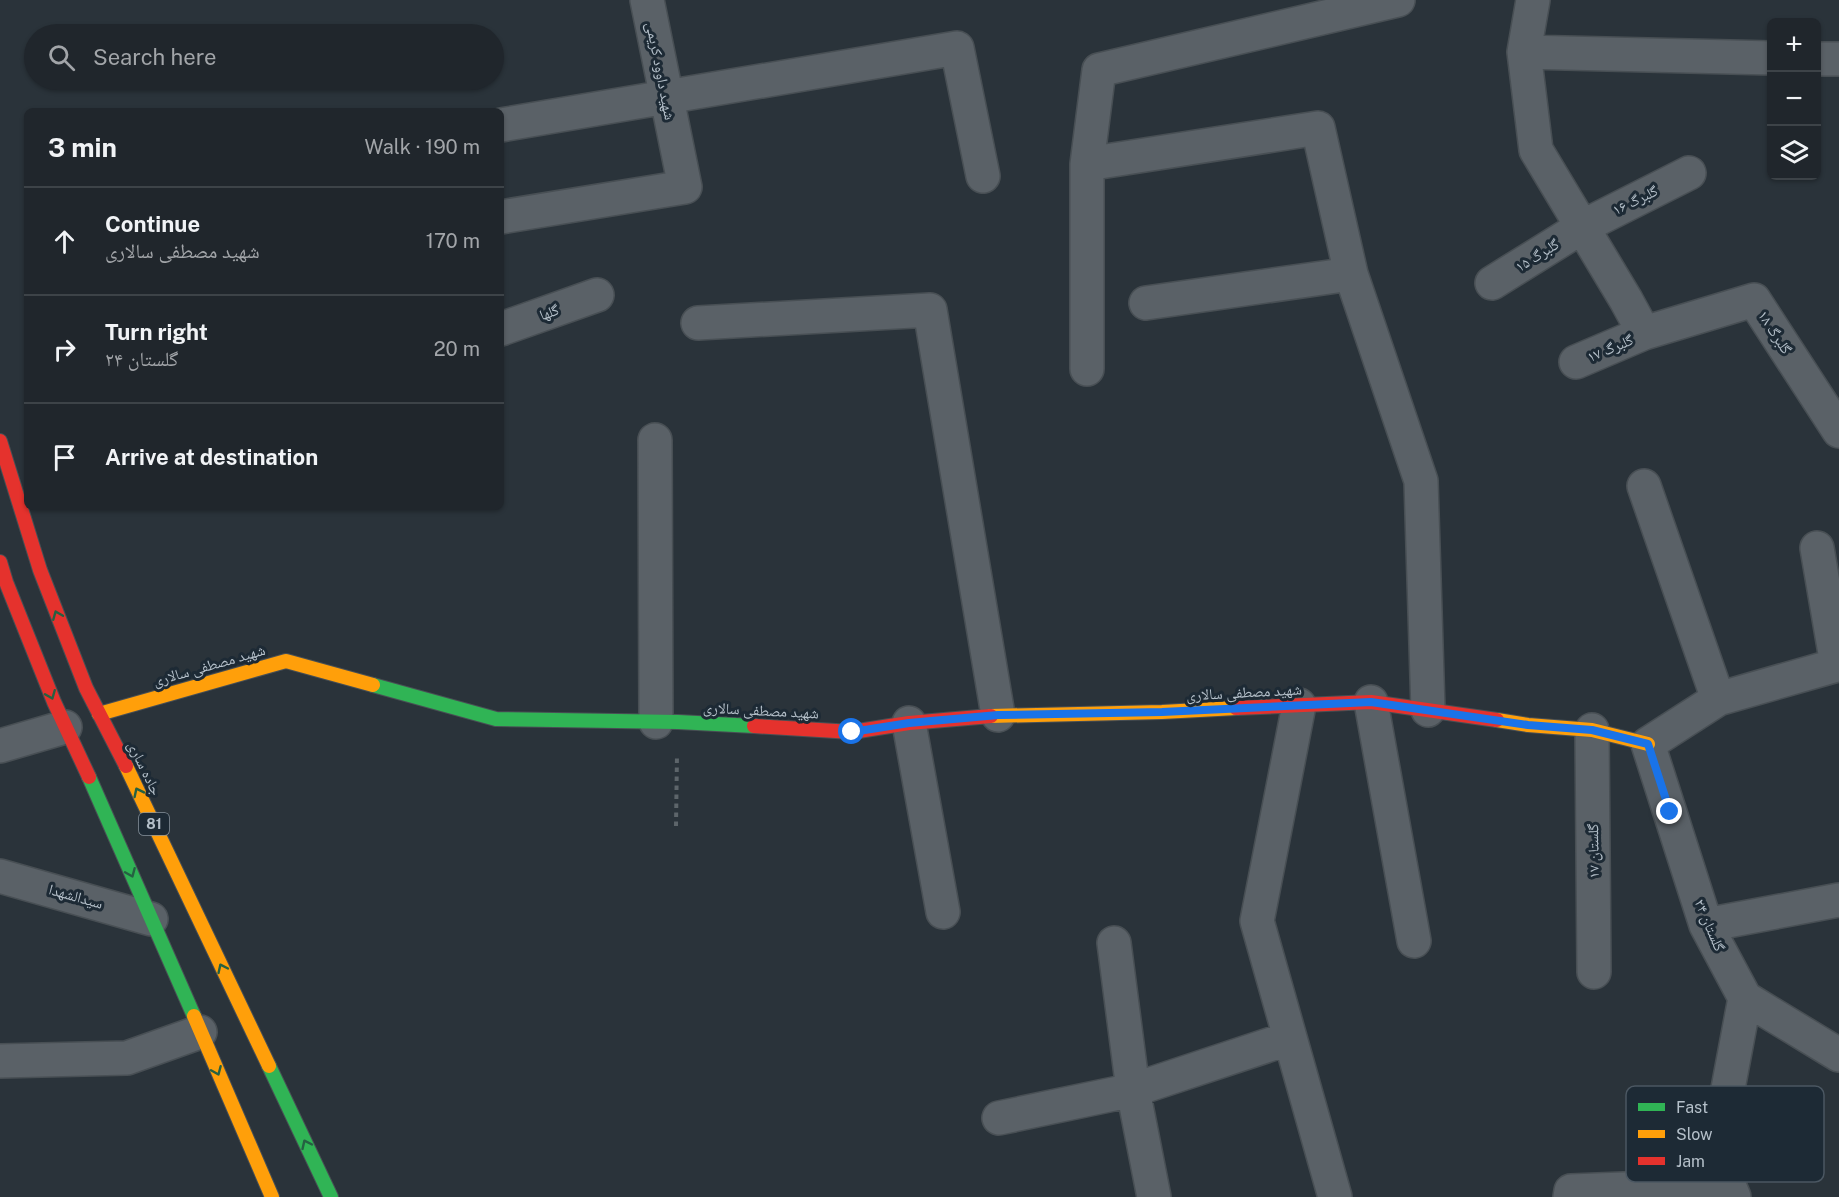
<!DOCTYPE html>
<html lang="en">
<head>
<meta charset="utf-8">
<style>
	:root { --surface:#20262c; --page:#282e34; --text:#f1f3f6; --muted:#a2a5a9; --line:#3d4348 }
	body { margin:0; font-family:"Public Sans","Noto Naskh Arabic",sans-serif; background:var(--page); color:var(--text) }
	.controls { position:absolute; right:18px; top:18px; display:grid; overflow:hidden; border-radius:9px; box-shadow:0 2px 4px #0004 }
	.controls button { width:54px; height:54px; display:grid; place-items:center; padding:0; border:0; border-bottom:2px solid var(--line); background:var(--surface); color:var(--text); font:30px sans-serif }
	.stop { position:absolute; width:18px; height:18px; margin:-14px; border:4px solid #1a73e8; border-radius:50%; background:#fff }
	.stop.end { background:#1a73e8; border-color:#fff; box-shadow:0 2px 6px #0008 }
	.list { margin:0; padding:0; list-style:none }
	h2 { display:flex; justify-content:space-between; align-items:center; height:78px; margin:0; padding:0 24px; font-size:26px }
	h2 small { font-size:20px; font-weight:400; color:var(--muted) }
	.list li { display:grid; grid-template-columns:39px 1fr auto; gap:18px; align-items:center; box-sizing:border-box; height:108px; padding:0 24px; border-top:2px solid var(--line) }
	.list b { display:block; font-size:22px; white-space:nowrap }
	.list p { margin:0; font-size:20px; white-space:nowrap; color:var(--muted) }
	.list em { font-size:20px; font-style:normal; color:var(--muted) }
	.icon { flex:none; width:33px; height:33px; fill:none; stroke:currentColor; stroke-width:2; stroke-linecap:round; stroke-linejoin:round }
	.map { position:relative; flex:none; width:1839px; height:1197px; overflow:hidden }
	.search { position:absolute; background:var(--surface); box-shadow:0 2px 4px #0004; left:24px; top:24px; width:480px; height:66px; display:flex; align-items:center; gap:15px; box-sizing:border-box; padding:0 21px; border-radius:33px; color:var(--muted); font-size:22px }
	.panel { position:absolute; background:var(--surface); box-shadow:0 2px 4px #0004; left:24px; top:108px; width:480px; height:402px; border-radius:9px }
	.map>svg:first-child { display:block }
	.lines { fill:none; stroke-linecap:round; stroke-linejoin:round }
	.street-casing { stroke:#484f54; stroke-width:36 }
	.fast-casing { stroke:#484f54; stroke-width:16 }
	.slow-casing { stroke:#484f54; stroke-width:16 }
	.jam-casing { stroke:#484f54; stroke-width:16 }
	.path { stroke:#5d656a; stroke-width:4; stroke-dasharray:4.5 4.5; stroke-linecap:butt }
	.street { stroke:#5a6167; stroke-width:33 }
	.fast { stroke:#30b455; stroke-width:14 }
	.slow { stroke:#ff9f0a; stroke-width:14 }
	.jam { stroke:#e5322d; stroke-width:14 }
	.oneway { stroke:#256142 }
	.route { stroke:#1a73e8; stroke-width:8 }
	.labels { text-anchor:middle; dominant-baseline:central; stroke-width:6; stroke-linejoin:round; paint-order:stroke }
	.shield { fill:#1d2a35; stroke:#87939d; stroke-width:1.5 }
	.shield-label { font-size:14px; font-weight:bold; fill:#b5c0ca }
	.street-label { font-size:15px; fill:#b5c0ca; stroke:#1d2a35 }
	.key { fill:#1d2a35; stroke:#4b5762; stroke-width:1.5 }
	.key-label { font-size:16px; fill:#b5c0ca }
</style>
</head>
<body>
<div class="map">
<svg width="1839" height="1197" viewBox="0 0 1839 1197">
	<rect width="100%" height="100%" fill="#2a333a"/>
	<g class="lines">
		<g class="street-casing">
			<path id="street" d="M1533,0l-9,52 12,98 90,150 18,33
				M1524,52l248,6
				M1816,59h23
				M501,125l456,-77 26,128
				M1087,164l231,-36 33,146
				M501,217l184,-30 -38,-187
				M1492,283l90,-56 107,-54
				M1146,303l205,-29 70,207 7,229
				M698,323l232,-13 68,405
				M501,329l96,-34
				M1576,362l68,-29 110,-33 85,131
				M1087,369v-205l12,-94 299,-70
				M655,440l1,282
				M1644,486l74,213
				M1817,548l20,117 -119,34 -70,45 58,181 39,73 94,57
				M1371,702l43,239
				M1299,705l-42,216 78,276
				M909,723l34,189
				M1592,730l2,242
				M0,746l65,-19
				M0,876l151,43
				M1706,925l133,-25
				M1114,943l19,147 21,107
				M0,1061l127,-3 73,-26
				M999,1118l134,-28 157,-52
				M1570,1197l1,-6 158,-6 -6,12
				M1734,1197l-5,-12 -2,-91 18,-96"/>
		</g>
		<g class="fast-casing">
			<path id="fast" d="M373,685l123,34 182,3 76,4
				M89,777l105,239
				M269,1066l62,131"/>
		</g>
		<g class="slow-casing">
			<path id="slow" d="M99,714l187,-53 87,24
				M991,716l171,-4 74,-4
				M1497,720l31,5 64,5 56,14
				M126,766l143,300
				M194,1016l78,181"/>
		</g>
		<g class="jam-casing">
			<path id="jam" d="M0,441l40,129 46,118 40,78
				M0,562l6,20 48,120 35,75
				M1236,708l135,-6 126,18
				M754,726l98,6 57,-9 82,-7"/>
		</g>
		<path class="path" d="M676,826l1,-72"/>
		<use href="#street" class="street"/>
		<use href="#fast" class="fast"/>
		<use href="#slow" class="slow"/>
		<use href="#jam" class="jam"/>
	</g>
	<defs><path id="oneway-chevron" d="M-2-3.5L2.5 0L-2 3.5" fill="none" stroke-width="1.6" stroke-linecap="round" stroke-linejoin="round" transform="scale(1.5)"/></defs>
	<g class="oneway">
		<use href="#oneway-chevron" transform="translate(57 615) rotate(-112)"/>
		<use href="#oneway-chevron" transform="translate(51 695) rotate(68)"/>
		<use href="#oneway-chevron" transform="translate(138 792) rotate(-116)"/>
		<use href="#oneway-chevron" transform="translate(131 873) rotate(67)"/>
		<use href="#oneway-chevron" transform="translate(222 968) rotate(-115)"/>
		<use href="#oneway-chevron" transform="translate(217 1071) rotate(67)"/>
		<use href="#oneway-chevron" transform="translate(306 1144) rotate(-115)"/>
	</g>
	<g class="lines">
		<path class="route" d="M852,732l57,-9 89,-8 164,-3 209,-10 157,23 64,5 56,14 22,68"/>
	</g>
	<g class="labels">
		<rect class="shield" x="139" y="813" width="30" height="22" rx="4.5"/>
		<g class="shield-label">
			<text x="154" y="824">81</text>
		</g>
		<g class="street-label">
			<text transform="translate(661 71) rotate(79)">شهید داوود کریمی</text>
			<text transform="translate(1635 200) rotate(-26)">گلبرگ ۱۶</text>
			<text transform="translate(1537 255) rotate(-32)">گلبرگ ۱۵</text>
			<text transform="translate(549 312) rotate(-20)">گلها</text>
			<text transform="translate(1775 332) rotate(57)">گلبرگ ۱۸</text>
			<text transform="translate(1610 348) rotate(-23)">گلبرگ ۱۷</text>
			<text transform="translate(209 665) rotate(-16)">شهید مصطفی سالاری</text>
			<text transform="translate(1244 692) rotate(-3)">شهید مصطفی سالاری</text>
			<text transform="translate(761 710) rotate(3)">شهید مصطفی سالاری</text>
			<text transform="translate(145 768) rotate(64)">جاده ساری</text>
			<text transform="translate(1593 851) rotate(-91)">گلستان ۱۷</text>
			<text transform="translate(76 896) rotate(16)">سیدالشهدا</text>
			<text transform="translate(1710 925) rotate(67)">گلستان ۲۴</text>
		</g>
	</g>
	<rect x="1626" y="1086" width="198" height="96" rx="9" class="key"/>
	<rect x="1638" y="1103" width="27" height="8" fill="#30b455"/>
	<rect x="1638" y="1130" width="27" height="8" fill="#ff9f0a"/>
	<rect x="1638" y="1157" width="27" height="8" fill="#e5322d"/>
	<g class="key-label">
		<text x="1676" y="1113">Fast</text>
		<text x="1676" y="1140">Slow</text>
		<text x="1676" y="1167">Jam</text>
	</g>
</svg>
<div class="controls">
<button>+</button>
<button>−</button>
<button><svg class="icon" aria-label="layers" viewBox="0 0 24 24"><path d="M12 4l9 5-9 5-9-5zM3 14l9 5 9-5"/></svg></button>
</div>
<div class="stop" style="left:852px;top:732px"></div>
<div class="stop end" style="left:1670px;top:812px"></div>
<div class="search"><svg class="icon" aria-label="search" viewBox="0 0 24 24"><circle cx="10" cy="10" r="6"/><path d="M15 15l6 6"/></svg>Search here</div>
<section class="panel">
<h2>3 min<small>Walk · 190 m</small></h2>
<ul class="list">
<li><svg class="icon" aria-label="ahead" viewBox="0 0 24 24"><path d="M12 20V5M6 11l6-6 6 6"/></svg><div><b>Continue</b><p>شهید مصطفی سالاری</p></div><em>170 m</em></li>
<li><svg class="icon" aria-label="right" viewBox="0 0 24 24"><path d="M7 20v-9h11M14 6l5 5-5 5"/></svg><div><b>Turn right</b><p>گلستان ۲۴</p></div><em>20 m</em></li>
<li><svg class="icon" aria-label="arrive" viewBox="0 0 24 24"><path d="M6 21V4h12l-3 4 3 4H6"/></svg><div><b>Arrive at destination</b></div></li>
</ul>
</section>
</div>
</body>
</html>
